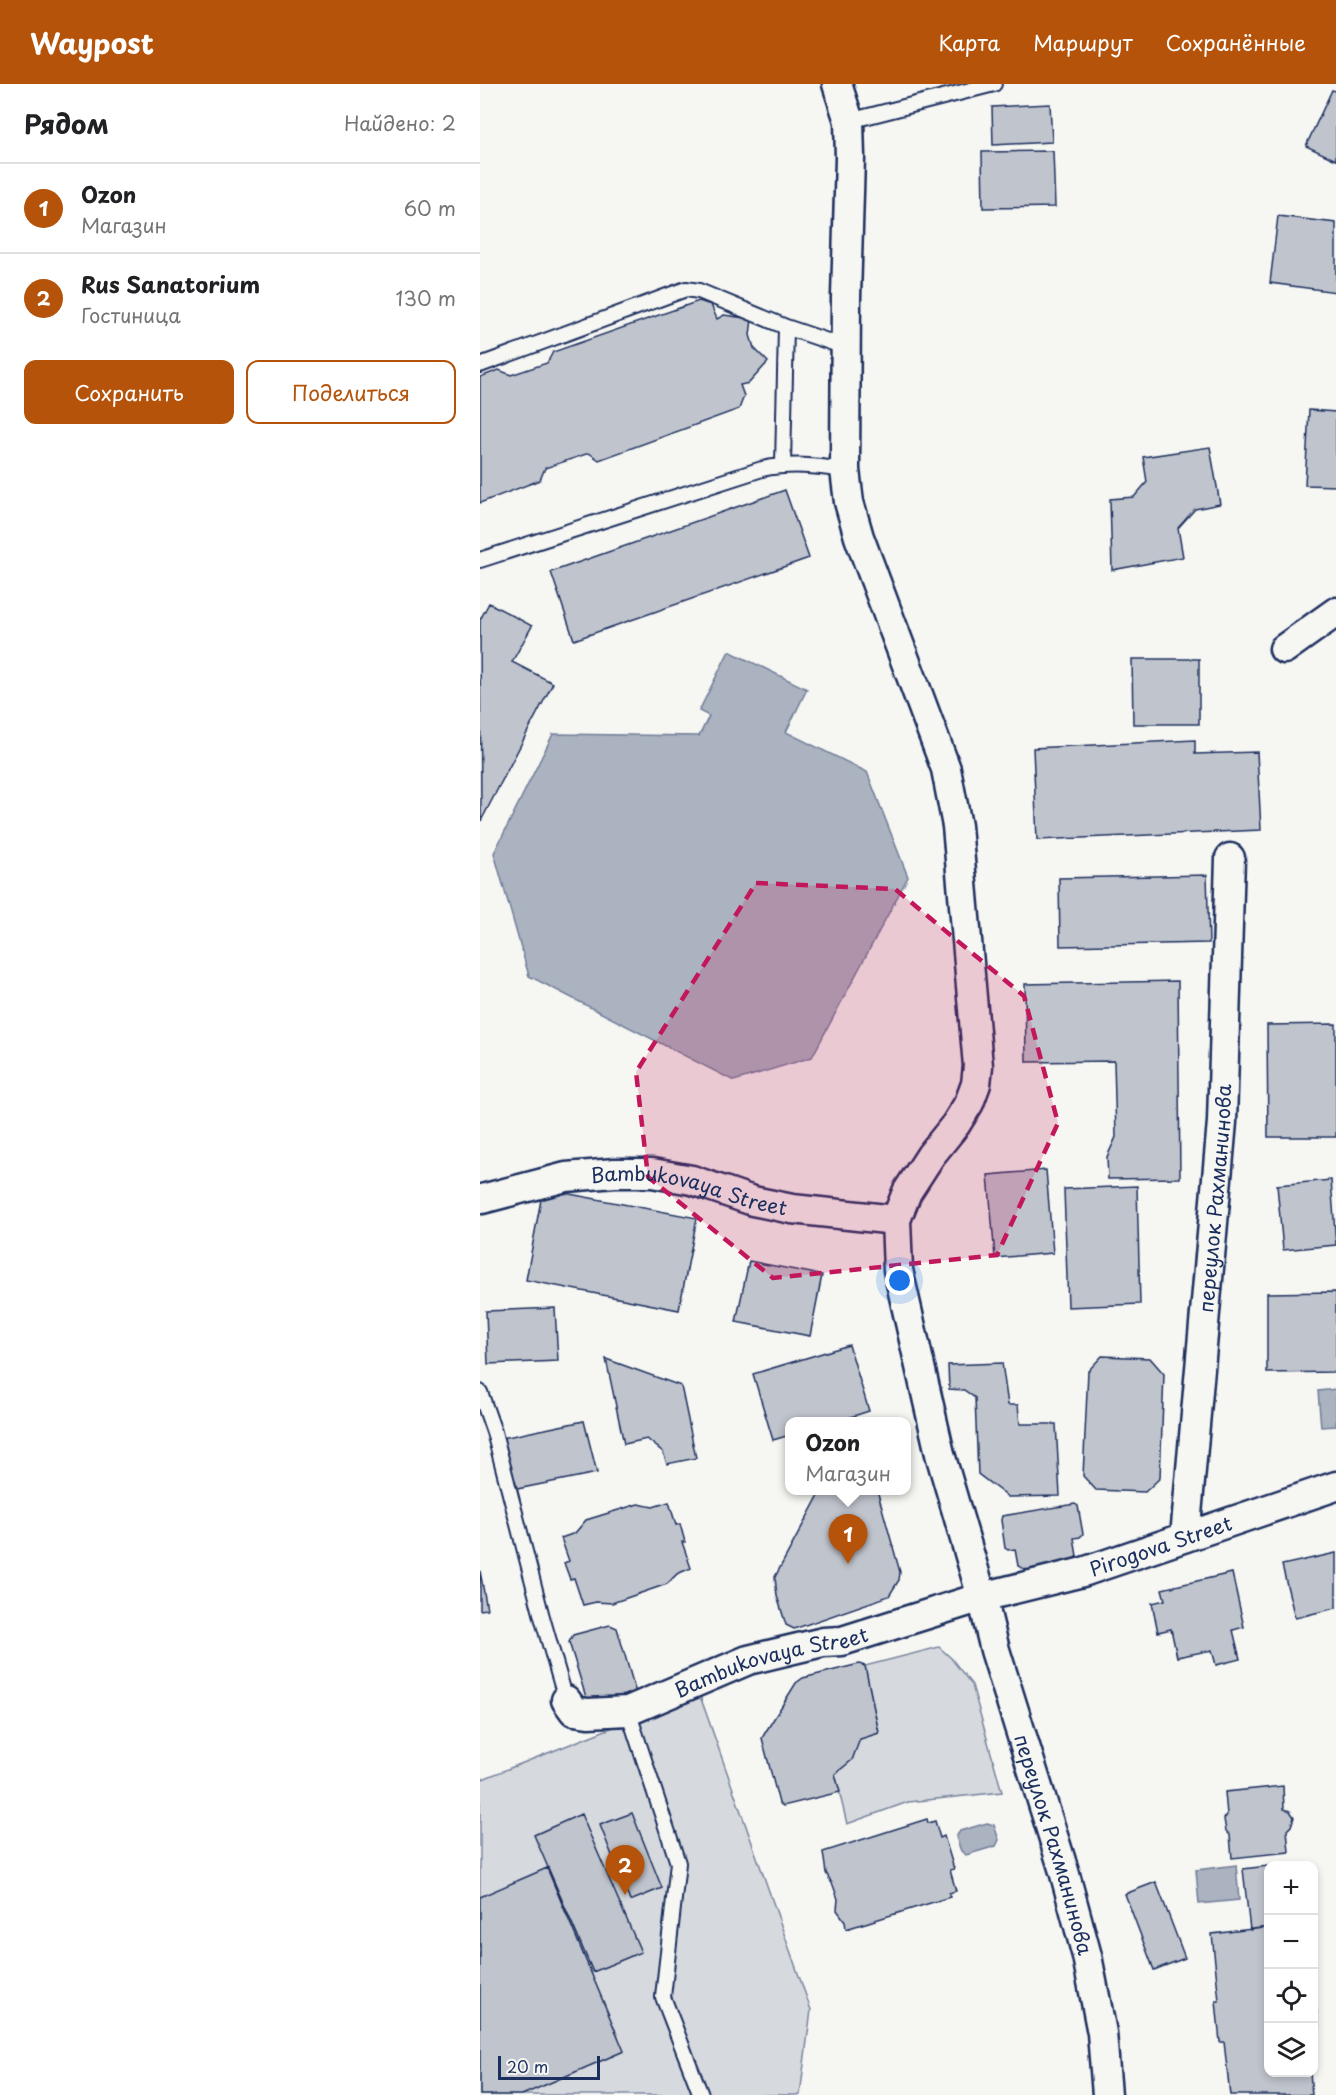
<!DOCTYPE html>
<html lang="ru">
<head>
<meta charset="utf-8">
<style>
	:root { --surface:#fff; --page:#f2f2f2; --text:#202124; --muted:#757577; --line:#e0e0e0; --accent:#b45309 }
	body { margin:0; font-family:"Playpen Sans",sans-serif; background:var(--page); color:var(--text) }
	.controls { position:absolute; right:18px; bottom:18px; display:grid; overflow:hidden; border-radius:12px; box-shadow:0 3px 9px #0003 }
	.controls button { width:54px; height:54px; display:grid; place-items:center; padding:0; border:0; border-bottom:2px solid var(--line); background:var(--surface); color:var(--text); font:30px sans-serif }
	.scale { position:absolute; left:18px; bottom:15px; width:102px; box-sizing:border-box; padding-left:6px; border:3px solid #1b2f5e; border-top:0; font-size:16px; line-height:21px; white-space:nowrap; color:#1b2f5e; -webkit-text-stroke:4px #f6f6f2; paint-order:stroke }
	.you { position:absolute; left:420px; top:1197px; width:21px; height:21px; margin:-15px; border:4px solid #fff; border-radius:50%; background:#1a73e8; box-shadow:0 0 0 9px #1a73e833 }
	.badge { display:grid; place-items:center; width:39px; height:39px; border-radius:50%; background:var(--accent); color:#fff; font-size:20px; font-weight:700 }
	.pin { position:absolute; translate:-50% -50px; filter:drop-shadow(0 2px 3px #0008) }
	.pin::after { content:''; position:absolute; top:32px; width:21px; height:18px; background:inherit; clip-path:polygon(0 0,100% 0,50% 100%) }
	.popup { position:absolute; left:305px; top:1333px; width:126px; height:78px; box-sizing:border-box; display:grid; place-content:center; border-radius:12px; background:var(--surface); filter:drop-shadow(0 2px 4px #0005); font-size:20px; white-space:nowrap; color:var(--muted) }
	.popup b { font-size:22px; color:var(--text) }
	.popup::after { content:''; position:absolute; left:50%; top:100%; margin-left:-12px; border:12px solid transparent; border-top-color:var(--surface) }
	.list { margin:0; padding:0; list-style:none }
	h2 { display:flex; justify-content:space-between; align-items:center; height:78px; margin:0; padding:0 24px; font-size:26px }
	h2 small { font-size:20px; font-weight:400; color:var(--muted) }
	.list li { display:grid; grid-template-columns:39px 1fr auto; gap:18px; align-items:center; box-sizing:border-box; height:90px; padding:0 24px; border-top:2px solid var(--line) }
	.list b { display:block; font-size:22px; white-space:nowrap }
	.list p { margin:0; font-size:20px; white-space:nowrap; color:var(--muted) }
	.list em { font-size:20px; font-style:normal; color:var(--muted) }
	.actions { display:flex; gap:12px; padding:18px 24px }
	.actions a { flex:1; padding:14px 0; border:2px solid var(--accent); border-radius:12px; text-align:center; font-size:21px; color:var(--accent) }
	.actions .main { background:var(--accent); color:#fff }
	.icon { flex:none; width:33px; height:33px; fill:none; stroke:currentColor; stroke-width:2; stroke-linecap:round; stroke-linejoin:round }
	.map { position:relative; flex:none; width:856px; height:2011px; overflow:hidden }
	header { display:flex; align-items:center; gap:36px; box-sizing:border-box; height:84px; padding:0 30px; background:var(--accent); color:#fff }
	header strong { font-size:28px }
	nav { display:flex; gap:33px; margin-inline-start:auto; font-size:21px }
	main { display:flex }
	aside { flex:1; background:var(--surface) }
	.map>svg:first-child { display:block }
	.green { fill:#d6d9dd; stroke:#78849e; stroke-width:1.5 }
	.water { fill:#abb2c0; stroke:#717e99; stroke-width:1.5 }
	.building { fill:#c0c4cd; stroke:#1b2f5e; stroke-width:1.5 }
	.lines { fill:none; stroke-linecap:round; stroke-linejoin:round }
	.service-casing { stroke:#1b2f5e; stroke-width:18 }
	.minor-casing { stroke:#1b2f5e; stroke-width:33 }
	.service { stroke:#f6f6f2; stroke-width:14 }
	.minor { stroke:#f6f6f2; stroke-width:28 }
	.marked { fill:#c2185b; fill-opacity:0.2; stroke:#c2185b; stroke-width:4.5; stroke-dasharray:12 8; stroke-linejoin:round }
	.labels { text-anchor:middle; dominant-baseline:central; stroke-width:4.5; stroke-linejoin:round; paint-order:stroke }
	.street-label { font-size:20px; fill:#1b2f5e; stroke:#f6f6f2 }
</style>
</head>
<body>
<header>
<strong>Waypost</strong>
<nav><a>Карта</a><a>Маршрут</a><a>Сохранённые</a></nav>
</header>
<main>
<aside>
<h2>Рядом<small>Найдено: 2</small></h2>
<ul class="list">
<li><span class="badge">1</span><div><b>Ozon</b><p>Магазин</p></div><em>60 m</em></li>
<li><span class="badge">2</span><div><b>Rus Sanatorium</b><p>Гостиница</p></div><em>130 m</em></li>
</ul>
<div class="actions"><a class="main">Сохранить</a><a>Поделиться</a></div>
</aside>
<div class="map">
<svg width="856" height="2011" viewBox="0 0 856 2011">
	<rect width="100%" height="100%" fill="#f6f6f2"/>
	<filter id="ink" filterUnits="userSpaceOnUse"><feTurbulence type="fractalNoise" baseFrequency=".0167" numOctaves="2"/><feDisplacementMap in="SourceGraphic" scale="12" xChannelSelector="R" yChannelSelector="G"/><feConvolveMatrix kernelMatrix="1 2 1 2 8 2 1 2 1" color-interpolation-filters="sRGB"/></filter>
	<g filter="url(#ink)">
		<path class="green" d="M459,1563l12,11 21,27 30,107 -94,10 -61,22 -12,-50 25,-35 19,-6 -14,-67z
			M219,1609l112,317 -11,85h-320v-315z"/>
		<path class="water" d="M249,567l78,38 -21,43 81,40 41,105 -96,180 -78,24 -205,-105 -35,-123 59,-119 146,2 10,-20 -10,-5z
			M856,1305v37l-15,1 -3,-36z
			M507,1739l7,2 5,15 -3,6 -30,9 -5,-4 -5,-14 4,-6z
			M756,1781l3,35 -40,4 -3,-34z"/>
		<path class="building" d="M852,6l4,1v69l-30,-14z
			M570,20l2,38 -59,3 -1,-38z
			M573,67l2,56 -72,1 -1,-56z
			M798,132l58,7v69l-66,-9z
			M219,217l12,4 6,14 7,-4 28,4 -2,16 4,13 14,14 -19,21 -9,2 4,11 -5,13 -140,51 -10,-7 -44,15 -5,12 -60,23v-126l19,-7 12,5 36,-12 6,-11z
			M829,326l27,2v74l-31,-1z
			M730,363l10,57 -25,5 -17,19 5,29 -71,13 -2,-71 24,-2 13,-15 -4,-25z
			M305,406l24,68 -235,82 -23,-68z
			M9,519l43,23 -20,36 41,21 -72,138 -1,-201z
			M652,575h67v65h-66z
			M715,656v14l62,-2 4,78 -224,10 -4,-92z
			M727,791l2,68 -149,3 -1,-68z
			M698,897l2,197 -72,1 -1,-22 9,-20 -2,-76 -88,1 -1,-78z
			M856,940v113h-68l-1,-112z
			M566,1086l7,83 -58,5 -7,-83z
			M851,1096l5,65 -53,5 -6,-65z
			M657,1102l3,118 -72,3 -4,-118z
			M63,1105l154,29 -18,92 -153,-30z
			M269,1177l73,14 -12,61 -74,-14z
			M856,1208v80l-69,1v-80z
			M75,1224l3,53 -70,3 -2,-53z
			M369,1261l20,66 -34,11h-45v13l-17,5 -20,-66z
			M622,1272l48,2 14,16 -4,104 -15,14 -49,-2 -13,-14 5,-105z
			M126,1275l75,27 15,72 -29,6 -4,-12 -16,-13 -23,5z
			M522,1279l6,42h10l2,19h36l4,72 -52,1 -30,-23 -3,-76 -11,-8 -15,-1 -1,-24z
			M104,1337l13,52 -85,17 -10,-52z
			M345,1406h52l23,82 -1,8 -10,16 -95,33 -8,-4 -9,-29 -2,-19 44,-82z
			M189,1418l7,23 4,-1 5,18h-3l9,26 -14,6 -10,10 -55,19 -16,-1 -13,3 -9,-27 -4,1 -6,-16 5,-2 -8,-23 14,-5 11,-13 52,-16 15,3z
			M595,1420l3,2 5,28 -3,3 -6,1 3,18 -12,11 -32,6 -15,-7 -3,-17 -7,1 -3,-2 -4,-28 1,-4z
			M856,1469v55l-41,10 -13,-53z
			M0,1487l7,38 -7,1z
			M752,1489l12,54 -11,3 7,29 -24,6 -4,-15 -35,7 -6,-28 -13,3 -6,-29 13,-3 -3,-11z
			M130,1541l7,3 19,65 -40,17 -7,-3 -20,-65 4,-7z
			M379,1580l6,2 14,67 -19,6 -8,21 -17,14 5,18 -57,14 -4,-3 -17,-65 3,-5 31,-50 7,-5z
			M803,1702l1,23 6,2 4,6 -3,9 -4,4 2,22 -57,6 -2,-23 -4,-4 -2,-12 3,-4 -2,-23z
			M152,1729l30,75 -32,13 -30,-76z
			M101,1730l60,138 -48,20 -59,-137z
			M447,1735l1,4 7,-2 5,17 4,-2 10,33 -4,1 6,21 -7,2 1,4 -104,32 -1,-8 -8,-11 1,-11 -5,-14 -7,-12 -3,-21z
			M788,1782v61l-18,3 -7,-61z
			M67,1784l77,183 -102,44h-42v-198z
			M676,1798l29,76 -31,12 -29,-76z
			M788,1843v145h42l2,23h-82l-6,-53h-4l-4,-41h3l-7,-67z
			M834,1908l5,36 -5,1z"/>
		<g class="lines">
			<g class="service-casing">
				<path id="service" d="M369,37l145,-37
					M0,281l206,-76 13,2 87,36
					M303,381l3,-138 59,20
					M0,476l282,-91c29,-6 54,-3 83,1
					M0,1308l14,40 48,185 24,83
					M148,1627l50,152 -15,134 38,98"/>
			</g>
			<g class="minor-casing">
				<g id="minor">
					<path id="s1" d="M357,0l12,37 1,37 -4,139 -1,173 4,32 10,35 87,232 11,57 21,240 -2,18 -7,19 -13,21 -25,31 -24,37 -11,28 2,50 42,184 42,143 13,53 69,221 23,85 15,77 5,62"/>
					<path d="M804,565l52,-37"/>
					<path id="s2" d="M2,1115l84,-22 49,-4h37l40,7 61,21 39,8 104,11"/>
					<path id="s3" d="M705,1453l37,-415 8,-264"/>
					<path id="s4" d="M86,1616l8,11 14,2 40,-2 120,-51 75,-18 19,-1 140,-44 101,-25 253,-86"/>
				</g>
			</g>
			<use href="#service" class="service"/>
			<use href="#minor" class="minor"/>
		</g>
	</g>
	<path class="marked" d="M276,799l139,6 129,107 34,127 -61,132 -224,23 -125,-101 -12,-105z"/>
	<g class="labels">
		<g class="street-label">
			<text stroke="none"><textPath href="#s2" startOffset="212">Bambukovaya Street</textPath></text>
			<text stroke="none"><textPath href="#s3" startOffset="340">переулок Рахманинова</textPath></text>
			<text stroke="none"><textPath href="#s4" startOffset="627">Pirogova Street</textPath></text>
			<text stroke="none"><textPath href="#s4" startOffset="220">Bambukovaya Street</textPath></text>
			<text stroke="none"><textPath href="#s1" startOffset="1826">переулок Рахманинова</textPath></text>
		</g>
	</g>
</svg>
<div class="controls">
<button>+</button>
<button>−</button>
<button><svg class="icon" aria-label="locate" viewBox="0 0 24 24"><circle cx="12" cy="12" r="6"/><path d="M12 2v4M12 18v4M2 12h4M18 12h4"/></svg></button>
<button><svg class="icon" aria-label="layers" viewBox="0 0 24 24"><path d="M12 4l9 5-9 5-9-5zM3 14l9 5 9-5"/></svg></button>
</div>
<div class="scale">20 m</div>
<div class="you"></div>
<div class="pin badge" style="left:368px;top:1480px">1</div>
<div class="popup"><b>Ozon</b>Магазин</div>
<div class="pin badge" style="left:145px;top:1811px">2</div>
</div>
</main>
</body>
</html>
